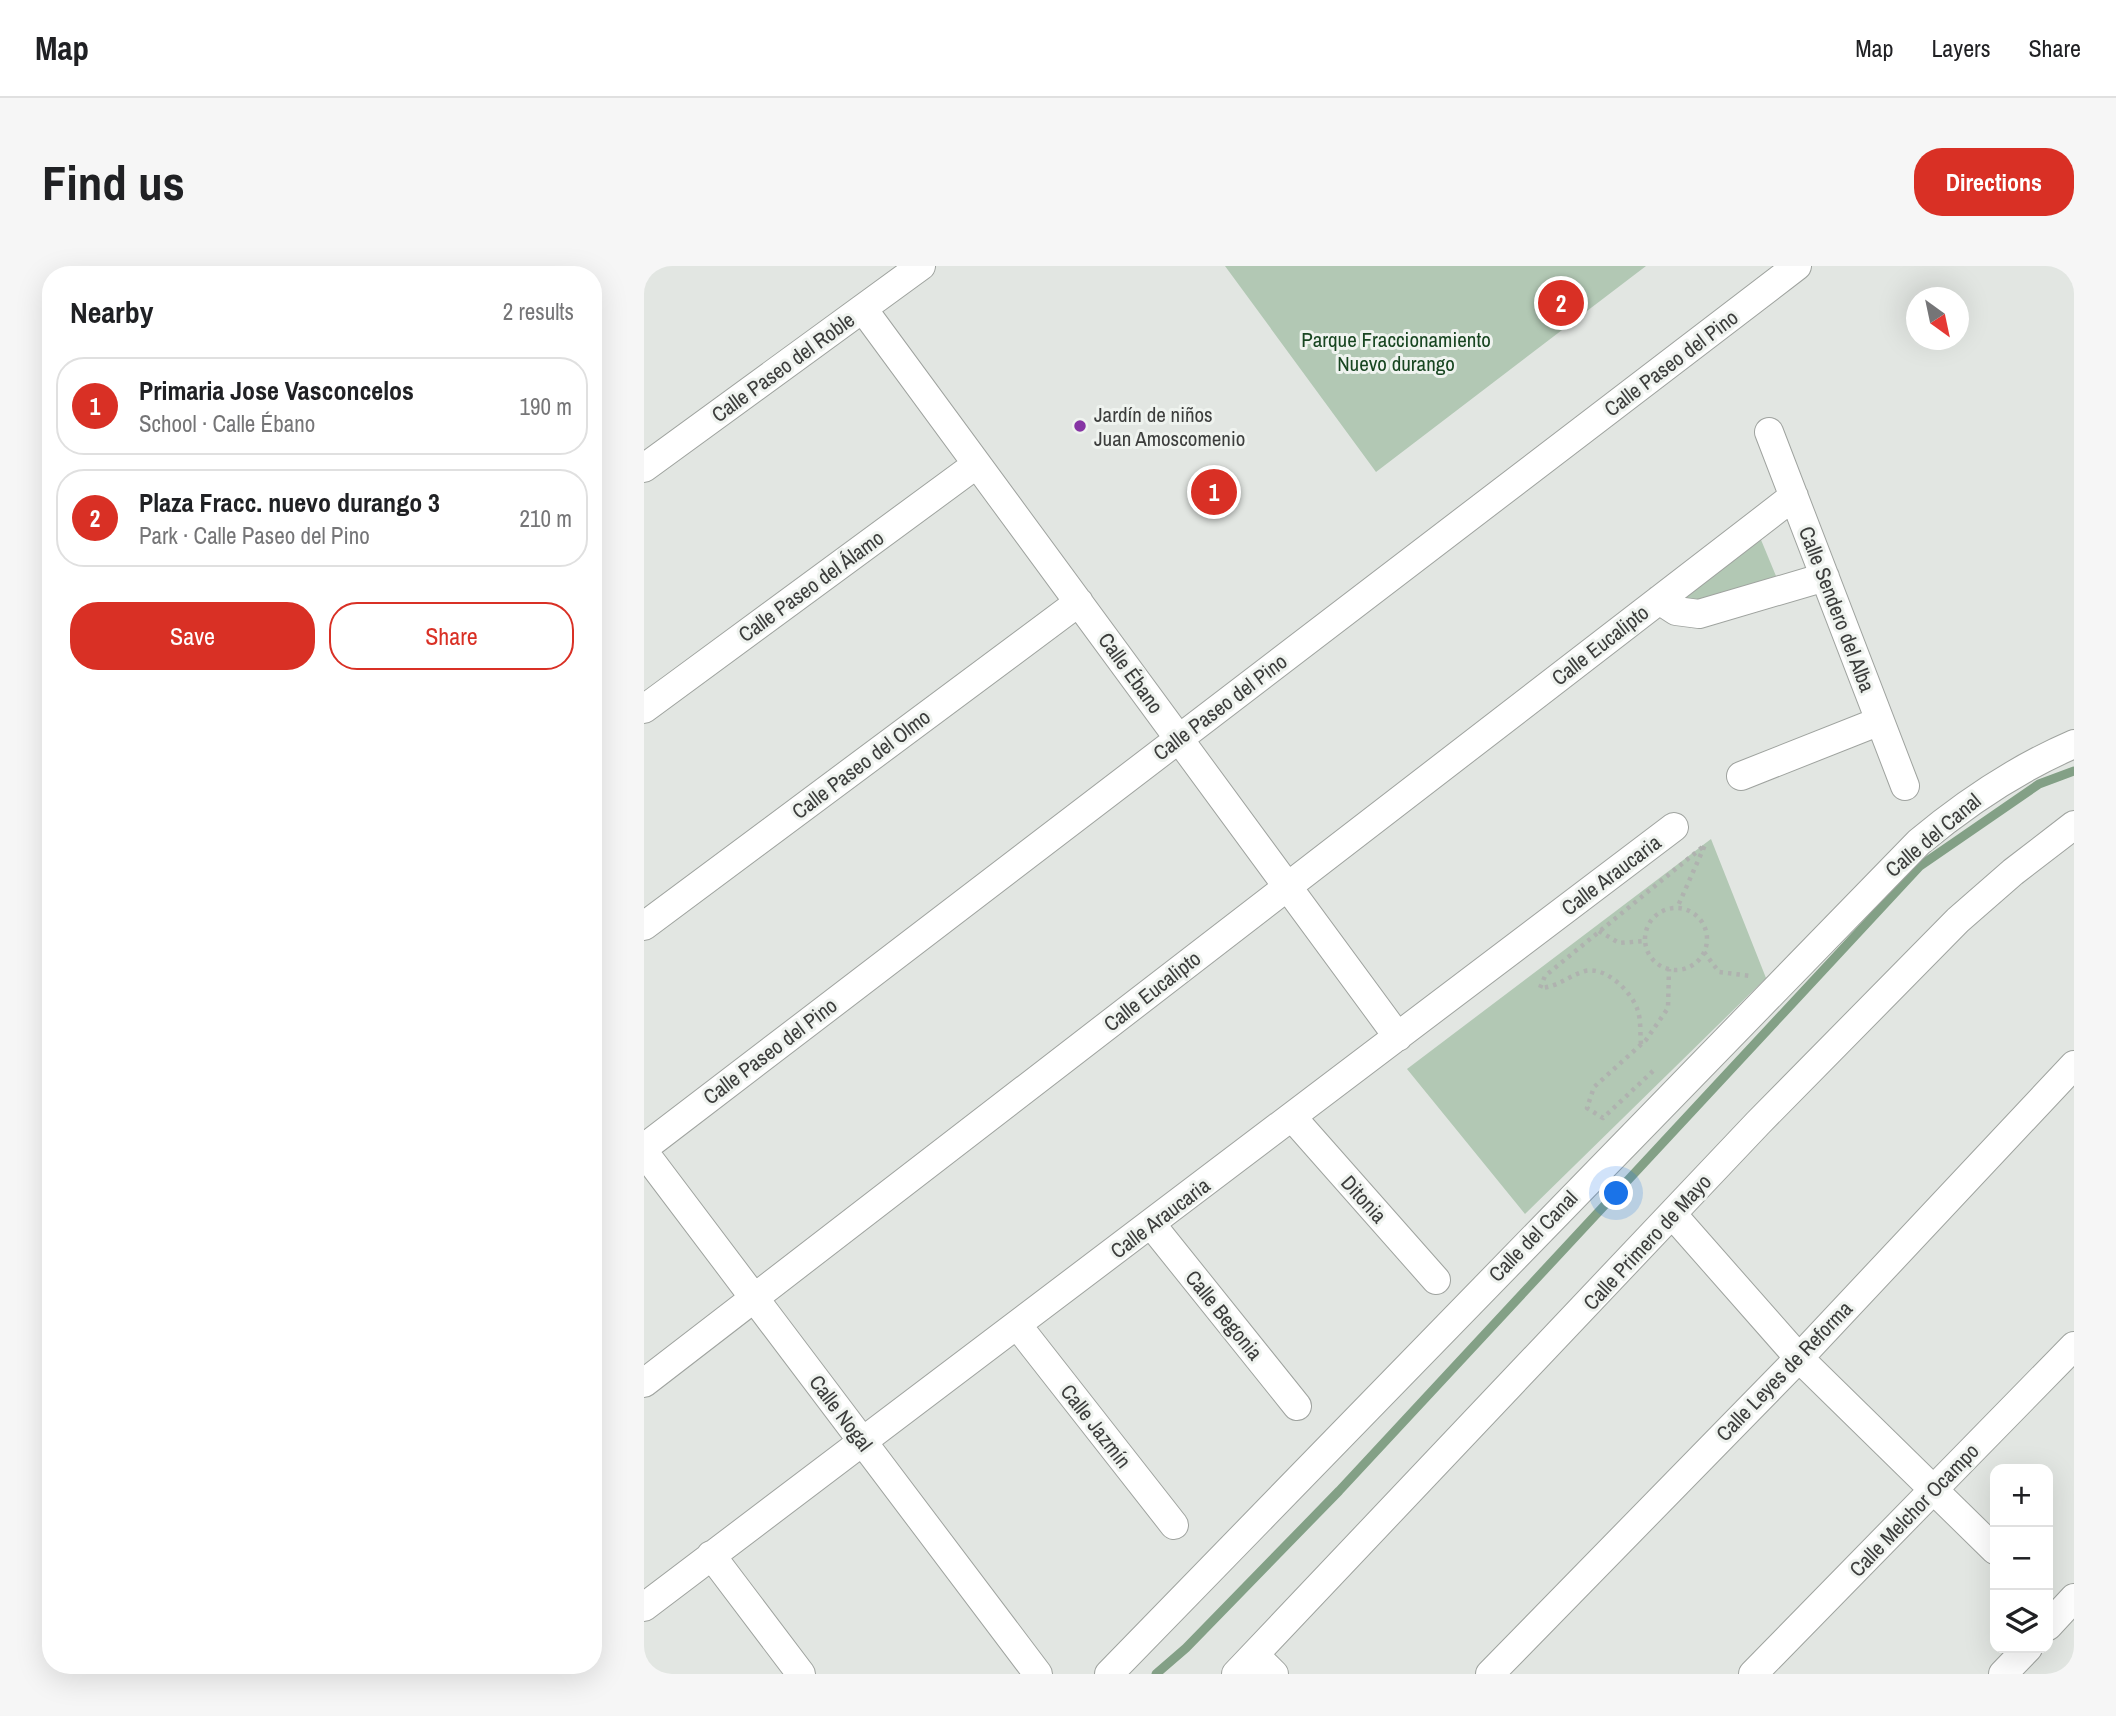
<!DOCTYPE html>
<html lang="en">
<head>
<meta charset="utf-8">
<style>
	:root { --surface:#fff; --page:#f6f6f6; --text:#202124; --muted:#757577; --line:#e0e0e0; --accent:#d93025 }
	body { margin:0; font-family:"Archivo Narrow",sans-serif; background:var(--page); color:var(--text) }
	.controls { position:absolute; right:21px; bottom:21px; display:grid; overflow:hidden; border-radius:14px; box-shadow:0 7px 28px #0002 }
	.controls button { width:63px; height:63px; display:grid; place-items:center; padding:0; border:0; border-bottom:2px solid var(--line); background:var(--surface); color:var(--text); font:35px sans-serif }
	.compass { position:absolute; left:1262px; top:21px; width:63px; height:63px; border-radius:50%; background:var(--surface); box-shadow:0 7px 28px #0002; rotate:147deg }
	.you { position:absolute; left:973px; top:928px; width:24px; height:24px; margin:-18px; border:5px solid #fff; border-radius:50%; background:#1a73e8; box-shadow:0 0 0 10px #1a73e833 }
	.badge { display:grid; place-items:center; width:46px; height:46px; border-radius:50%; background:var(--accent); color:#fff; font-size:23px; font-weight:700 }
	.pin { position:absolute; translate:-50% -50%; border:4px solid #fff; box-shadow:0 2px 7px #0006 }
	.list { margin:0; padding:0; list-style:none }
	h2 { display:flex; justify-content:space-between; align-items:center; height:91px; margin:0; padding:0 28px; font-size:30px }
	h2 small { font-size:23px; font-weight:400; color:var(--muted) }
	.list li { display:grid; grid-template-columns:46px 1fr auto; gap:21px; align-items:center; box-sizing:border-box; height:98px; margin:0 14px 14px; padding:0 14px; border:2px solid var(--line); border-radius:28px }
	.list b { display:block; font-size:26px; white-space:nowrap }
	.list p { margin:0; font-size:23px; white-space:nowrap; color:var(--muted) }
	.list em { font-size:23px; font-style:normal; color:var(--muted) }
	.actions { display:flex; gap:14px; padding:21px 28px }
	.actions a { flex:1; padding:16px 0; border:2px solid var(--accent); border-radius:28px; text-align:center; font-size:24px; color:var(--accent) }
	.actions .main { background:var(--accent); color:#fff }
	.icon { flex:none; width:38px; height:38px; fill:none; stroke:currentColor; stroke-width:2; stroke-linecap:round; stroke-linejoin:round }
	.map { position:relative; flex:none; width:1430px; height:1408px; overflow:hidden; border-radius:28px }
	header { display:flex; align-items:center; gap:42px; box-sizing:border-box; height:98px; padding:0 35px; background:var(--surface); border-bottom:2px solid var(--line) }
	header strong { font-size:33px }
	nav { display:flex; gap:38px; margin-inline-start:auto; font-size:24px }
	.intro { display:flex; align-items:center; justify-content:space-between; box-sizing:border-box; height:168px; padding:0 42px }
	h1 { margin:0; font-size:49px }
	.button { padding:18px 32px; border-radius:28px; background:var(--accent); color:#fff; font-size:24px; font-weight:700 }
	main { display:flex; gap:42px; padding:0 42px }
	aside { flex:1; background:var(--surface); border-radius:28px; box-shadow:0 7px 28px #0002 }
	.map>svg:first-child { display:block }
	.green { fill:#b2c8b4 }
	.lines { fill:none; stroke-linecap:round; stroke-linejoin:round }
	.stream { stroke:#83a086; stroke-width:9 }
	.street-casing { stroke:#9fa39f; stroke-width:30 }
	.path { stroke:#afb2af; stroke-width:4.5; stroke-dasharray:3.5 5; stroke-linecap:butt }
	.street { stroke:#fff; stroke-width:28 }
	.poi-dot { fill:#8635a4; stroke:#eff3ef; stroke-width:2.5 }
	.labels { text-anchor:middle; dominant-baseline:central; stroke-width:6; stroke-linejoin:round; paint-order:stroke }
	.park-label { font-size:21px; fill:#184621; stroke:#eff3ef }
	.street-label { font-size:21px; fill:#3c3d3c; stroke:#eff3ef }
	.poi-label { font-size:21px; fill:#3c3d3c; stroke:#eff3ef; text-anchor:start }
</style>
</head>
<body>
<header>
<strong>Map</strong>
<nav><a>Map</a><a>Layers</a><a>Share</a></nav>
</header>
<div class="intro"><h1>Find us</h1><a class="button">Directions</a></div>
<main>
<aside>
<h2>Nearby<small>2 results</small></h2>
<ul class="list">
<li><span class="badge">1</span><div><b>Primaria Jose Vasconcelos</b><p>School · Calle Ébano</p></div><em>190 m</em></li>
<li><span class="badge">2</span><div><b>Plaza Fracc. nuevo durango 3</b><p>Park · Calle Paseo del Pino</p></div><em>210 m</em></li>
</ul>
<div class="actions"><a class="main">Save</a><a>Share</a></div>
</aside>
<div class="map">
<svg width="1430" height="1408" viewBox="0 0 1430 1408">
	<rect width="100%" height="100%" fill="#e2e6e2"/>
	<path class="green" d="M581,0h421l-270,206z
		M1115,269l17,41 -83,28 -10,-7z
		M1067,573l55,139 -241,236 -118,-145z"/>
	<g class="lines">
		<path class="stream" d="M512,1408l30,-26 153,-157 581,-625 119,-82 35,-13"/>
		<g class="street-casing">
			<path id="street" d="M219,43l535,728
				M1125,166l136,354
				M0,202l277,-202
				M1015,334l17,11 23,3 126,-37
				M0,443l333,-245
				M1097,510l139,-55
				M0,660l435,-324
				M648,851l144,163
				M0,882l1153,-882
				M0,886l394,522
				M1029,949l126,143 196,192
				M507,958l146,182
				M374,1060l156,199
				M0,1117l1150,-887
				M67,1289l90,119
				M0,1341l1030,-780
				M1404,1360l26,-28
				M611,1389l19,19
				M465,1408l810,-832c48,-40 97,-73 155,-98
				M592,1408l522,-551 200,-203 55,-48 61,-47
				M846,1408l309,-316 275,-293
				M1109,1408l321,-328
				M1359,1408l25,-26"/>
		</g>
		<path class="path" d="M1001 673a31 31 0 1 1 62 0a31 31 0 1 1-62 0Z
			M955,665l20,12 25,-2
			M1060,686l15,20 32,4
			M997,778c-1,-11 0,-23 -3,-33 -6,-19 -32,-45 -53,-40 -17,5 -27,16 -45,17l5,-12 160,-131 -28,63
			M1009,805l-50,47 -16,-10 7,-21 52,-47 22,-32 1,-39"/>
		<use href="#street" class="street"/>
	</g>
	<circle class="poi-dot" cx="436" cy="160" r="7"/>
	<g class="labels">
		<g class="park-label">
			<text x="752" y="73">Parque Fraccionamiento<tspan x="752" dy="24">Nuevo durango</tspan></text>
		</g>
		<g class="street-label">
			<text transform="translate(1027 97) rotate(-37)">Calle Paseo del Pino</text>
			<text transform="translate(139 101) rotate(-36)">Calle Paseo del Roble</text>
			<text transform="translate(167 320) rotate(-36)">Calle Paseo del Álamo</text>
			<text transform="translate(1193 343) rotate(69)">Calle Sendero del Alba</text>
			<text transform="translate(956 379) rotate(-38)">Calle Eucalipto</text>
			<text transform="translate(487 407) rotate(54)">Calle Ébano</text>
			<text transform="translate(576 441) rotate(-37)">Calle Paseo del Pino</text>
			<text transform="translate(217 498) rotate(-37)">Calle Paseo del Olmo</text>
			<text transform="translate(1289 569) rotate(-40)">Calle del Canal</text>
			<text transform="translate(967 609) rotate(-37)">Calle Araucaria</text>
			<text transform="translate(508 725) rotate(-38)">Calle Eucalipto</text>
			<text transform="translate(126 785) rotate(-37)">Calle Paseo del Pino</text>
			<text transform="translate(720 933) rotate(48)">Ditonia</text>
			<text transform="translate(516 952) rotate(-37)">Calle Araucaria</text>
			<text transform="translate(889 970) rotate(-46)">Calle del Canal</text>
			<text transform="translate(1003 976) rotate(-47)">Calle Primero de Mayo</text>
			<text transform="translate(580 1049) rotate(51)">Calle Begonia</text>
			<text transform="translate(1140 1105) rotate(-46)">Calle Leyes de Reforma</text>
			<text transform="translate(197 1147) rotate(53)">Calle Nogal</text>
			<text transform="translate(452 1160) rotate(52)">Calle Jazmín</text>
			<text transform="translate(1270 1244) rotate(-46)">Calle Melchor Ocampo</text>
		</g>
		<g class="poi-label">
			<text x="450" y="148">Jardín de niños<tspan x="450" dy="24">Juan Amoscomenio</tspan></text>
		</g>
	</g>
</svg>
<div class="controls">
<button>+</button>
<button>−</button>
<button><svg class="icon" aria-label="layers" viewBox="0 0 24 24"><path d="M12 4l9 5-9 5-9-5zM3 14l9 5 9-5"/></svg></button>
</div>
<svg class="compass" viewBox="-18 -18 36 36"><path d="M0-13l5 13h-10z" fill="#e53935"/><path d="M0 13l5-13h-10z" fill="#757577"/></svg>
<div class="you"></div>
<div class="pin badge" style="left:570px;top:226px">1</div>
<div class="pin badge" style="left:917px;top:37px">2</div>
</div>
</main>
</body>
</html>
